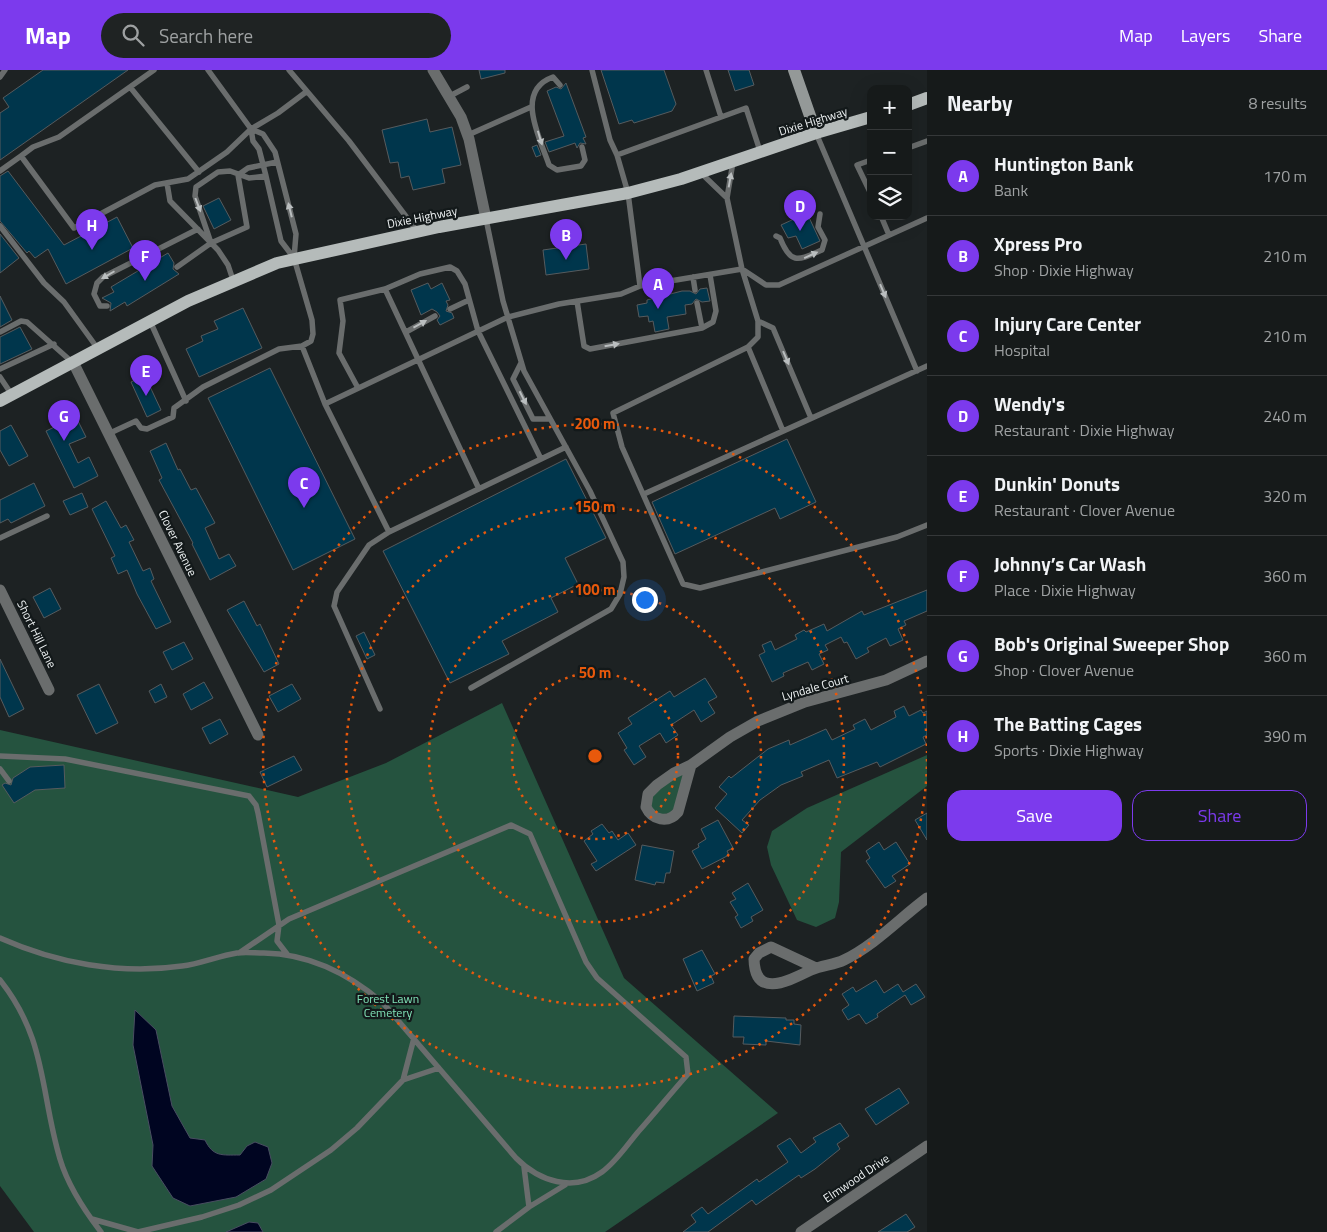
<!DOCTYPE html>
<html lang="en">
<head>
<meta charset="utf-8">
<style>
	:root { --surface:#161a1a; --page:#1f2323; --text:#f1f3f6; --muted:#9ea1a2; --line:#353839; --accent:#7c3aed }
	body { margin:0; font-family:"Titillium Web",sans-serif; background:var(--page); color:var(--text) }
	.controls { position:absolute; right:15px; top:15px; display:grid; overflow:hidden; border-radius:10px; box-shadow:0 5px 20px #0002 }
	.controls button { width:45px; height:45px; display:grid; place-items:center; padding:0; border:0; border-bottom:1px solid var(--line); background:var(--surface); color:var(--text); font:25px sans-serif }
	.you { position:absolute; left:644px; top:529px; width:18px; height:18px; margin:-12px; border:4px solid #fff; border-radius:50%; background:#1a73e8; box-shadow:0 0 0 8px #1a73e833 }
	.badge { display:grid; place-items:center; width:32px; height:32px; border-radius:50%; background:var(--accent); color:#fff; font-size:16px; font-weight:700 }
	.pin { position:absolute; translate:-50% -41px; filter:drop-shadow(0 1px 2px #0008) }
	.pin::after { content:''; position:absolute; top:26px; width:18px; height:15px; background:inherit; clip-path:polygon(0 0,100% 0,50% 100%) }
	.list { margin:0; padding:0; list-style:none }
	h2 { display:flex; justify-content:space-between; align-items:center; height:65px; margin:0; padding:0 20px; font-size:21px }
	h2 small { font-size:16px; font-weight:400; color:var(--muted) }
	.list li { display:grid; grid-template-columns:32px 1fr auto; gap:15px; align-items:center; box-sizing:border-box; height:80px; padding:0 20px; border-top:1px solid var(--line) }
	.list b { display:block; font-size:19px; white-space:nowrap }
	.list p { margin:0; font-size:16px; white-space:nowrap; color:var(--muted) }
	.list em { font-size:16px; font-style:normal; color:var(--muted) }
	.actions { display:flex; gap:10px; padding:15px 20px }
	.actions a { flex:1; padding:11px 0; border:1px solid var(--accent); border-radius:15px; text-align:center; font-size:18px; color:var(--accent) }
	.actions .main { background:var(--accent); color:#fff }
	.icon { flex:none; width:28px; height:28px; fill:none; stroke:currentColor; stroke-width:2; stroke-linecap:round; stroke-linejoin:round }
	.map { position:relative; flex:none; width:927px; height:1162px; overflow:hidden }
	header { display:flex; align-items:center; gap:30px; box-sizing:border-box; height:70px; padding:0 25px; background:var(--accent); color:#fff }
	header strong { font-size:24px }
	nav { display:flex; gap:28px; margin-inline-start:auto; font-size:18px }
	.search { width:350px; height:45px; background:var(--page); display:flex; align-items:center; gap:12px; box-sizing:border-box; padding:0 18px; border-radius:28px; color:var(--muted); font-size:19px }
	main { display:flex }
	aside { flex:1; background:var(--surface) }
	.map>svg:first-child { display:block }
	.green { fill:#25533f }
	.water { fill:#000521; stroke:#484d61 }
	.building { fill:#00364c; stroke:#565b5e }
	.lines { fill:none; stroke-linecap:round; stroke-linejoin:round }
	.lane { stroke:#6a6d6d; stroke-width:5.5 }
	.street { stroke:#6a6d6d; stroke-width:11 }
	.secondary { stroke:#949998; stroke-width:12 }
	.primary { stroke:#b5bbba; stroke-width:12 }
	.oneway { fill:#babebf }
	.ring { fill:none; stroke:#e8590c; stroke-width:2.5; stroke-dasharray:2.5 5 }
	.labels { text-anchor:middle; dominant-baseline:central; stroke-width:4.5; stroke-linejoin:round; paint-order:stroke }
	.street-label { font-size:12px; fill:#f0f4f5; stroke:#13191a }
	.park-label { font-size:12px; fill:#80e2b7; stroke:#13191a }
	.centre { fill:#e8590c; stroke:#13191a; stroke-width:2.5 }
	.ring-label { font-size:15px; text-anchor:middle; font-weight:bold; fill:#e8590c; stroke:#13191a; stroke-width:4.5; stroke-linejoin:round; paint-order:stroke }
</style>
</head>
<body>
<header>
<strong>Map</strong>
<div class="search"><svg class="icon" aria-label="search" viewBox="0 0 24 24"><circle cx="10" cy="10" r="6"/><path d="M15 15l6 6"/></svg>Search here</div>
<nav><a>Map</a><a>Layers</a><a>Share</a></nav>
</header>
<main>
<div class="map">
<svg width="927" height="1162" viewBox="0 0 927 1162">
	<rect width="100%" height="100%" fill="#1d2223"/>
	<path class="green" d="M502,633l122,275 154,135 -173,119h-571l-34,-46v-456l298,67 88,-34z
		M927,685v31l-86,66 -2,50 -4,16 -19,9 -19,-7 -26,-55 -4,-18 5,-16 35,-23z
		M684,701l-8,35 -6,7 -12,2 -7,-8 1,-13z"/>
	<path class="water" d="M135,940l21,20 16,76 18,32 15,2c8,17 17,15 35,15l7,-9 8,-4 13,5 4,16 -6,16 -30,18 -46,9 -17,-8 -21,-32 1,-21 -20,-100z
		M249,1152l9,1 5,9h-37z"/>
	<path class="building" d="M43,0h85l-128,90v-47l9,-6 -6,-9z
		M479,0h26v3l-24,6z
		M601,0h63l12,34 -4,7 -38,12 -2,-3 -13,4z
		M728,0h21l5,15 -19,6z
		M566,13l20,54 -3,1 3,6 -6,-1 -3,5 -2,-5 -26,9 -4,-10 19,-6 -17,-45 9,-4 5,2z
		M427,49l3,13 22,-5 9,38 -19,4 3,14 -32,7 -4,-14 -8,2 -3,-16 -8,1 -8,-33z
		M537,75l4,10 -5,2 -4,-10z
		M8,101l56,74 53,-28 16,31 -67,36 -18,-35 -13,9 -6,-7 -2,2 -27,-32v-45z
		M219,128l12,22 -17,9 -11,-23z
		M807,143l13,28 -18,8 -6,-13 -8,2 -7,-13z
		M0,164l19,24 -19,15z
		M586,174l3,25 -43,6 -3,-25z
		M168,183l6,10 -1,6 6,5 -52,32 -2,-4 -15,9 1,-8 -9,-5 12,-6 -3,-5z
		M428,213l3,6 11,-6 8,17 -4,1 2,4 -2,6 6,2 2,5 -14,7 -3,-5 3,-4 -3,-4 -5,-3 -11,6 -10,-25z
		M707,218l3,13 -8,1 -6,-3 -4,5 -7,1 1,9 -19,3 2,12 -14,3 -2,-11 -4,1 -1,-6 -9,1 -2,-12 10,-2v-3l35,-9h8l6,3 4,-5z
		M0,226l12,24 -12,7z
		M243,238l19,40 -63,29 -13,-28 17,-8 -2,-5 17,-7 -4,-8z
		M20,257l12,22 -32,15v-27z
		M270,298l85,171 -62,31 -85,-172z
		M145,306l16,34 -14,7 -16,-35z
		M76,347l10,20 -17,7 9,19 11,-6 9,19 -24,12 -28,-57z
		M11,355l17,31 -19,10 -9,-16v-19z
		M787,369l29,63 -36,17 -5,-11 -100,46 -23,-52z
		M166,373l12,27 2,-1 11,21 5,-2 19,35 -10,5 14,31 10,-5 7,12 -26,14 -18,-36 1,-1 -34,-63 3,-2 -12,-27z
		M566,389l40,79 -41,20 13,26 -27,14 7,14 -56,29 7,13 -59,29 -67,-132z
		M34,413l11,23 -34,17 -3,-4 -8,4v-23z
		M82,423l6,14 -18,8 -7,-14z
		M106,431l15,27 5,-3 8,15 -5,2 14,29 7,-3 4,11 -3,2 20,41 -15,7 -19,-35 -10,-24 -9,4 -7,-16 4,-2 -23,-47z
		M50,518l11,21 -17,9 -11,-21z
		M927,520v21l-23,10 2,4 -8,4 5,11 -13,6 -4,-8 -19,10 2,4 -13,7 -9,-17 -3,1 -3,-6 -16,8 3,5 -9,4 5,10 -12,6 -4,-8 -25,11 1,3 -12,6 -13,-27 6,-3 -3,-7 9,-4 4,9 22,-11 -2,-4 9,-5 2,2 18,-8 3,7 35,-20 2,4z
		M244,531l13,25 3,-2 19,40 -15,8 -37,-62z
		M364,562l11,23 -8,4 -11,-23z
		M184,572l9,17 -21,11 -9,-18z
		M0,589l24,50 -15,8 -9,-20z
		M705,608l12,19 -9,5 7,11 -14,9 -7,-12 -23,15 7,10 -12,8 -6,-10 -21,13 7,11 -12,8 -10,-15 3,-2 -9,-15 14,-9 -4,-6 42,-27 4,6z
		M204,612l9,16 -22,12 -8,-16z
		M99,614l19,39 -22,11 -19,-39z
		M161,614l6,13 -12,6 -6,-12z
		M292,614l9,15 -23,13 -9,-16z
		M904,636l5,10 12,-6 2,3 4,-2v24l-4,2 3,7 -46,23 -3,-5 -40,16 -8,-18 -28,12 2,4 -22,9 -21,15 -18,20 7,5 -7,8 -27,-25 12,-14 -8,-7 10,-11 2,2 37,-29 21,-9 1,5 36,-16 6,11 23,-11 -2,-4 12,-6 6,11 25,-13 -2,-6z
		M220,649l8,15 -18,10 -8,-16z
		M294,686l8,14 -35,17 -7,-15z
		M64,695l1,23 -30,2 -21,13 -12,-18 3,-2 6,2 2,-7 17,-11z
		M927,743v27l-12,-20z
		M718,750l15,28 -6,3 2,4 -27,14 -10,-18 7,-4 -1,-3 8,-5 -5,-10z
		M602,754l7,9 3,-2 6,9 10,-7 8,12 -40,26 -5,-7 6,-3 -13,-20 9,-7 -2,-3z
		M879,772l5,8 12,-8 14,22 -18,12 4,5 -11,7 -19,-27 4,-3 -4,-7z
		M642,775l32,6 -4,22h-4l-2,10 -8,-1 -1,3 -20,-5z
		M748,813l15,27 -12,7 2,4 -12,7 -6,-11 3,-2 -8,-13 6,-3 -4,-6z
		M702,880l13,24 -4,2 3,7 -17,8 -14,-32z
		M876,910l8,13 14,-9 5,8 13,-8 9,13 -14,8 -6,-10 -28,19 1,3 -12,7 -7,-10 -11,6 -6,-10 7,-5 -7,-11 11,-7 3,5z
		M734,946l52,2v2h8v4l7,1 -1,20 -34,-4v4l-23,-1 1,-7h-11z
		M899,1018l10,15 -33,22 -11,-16z
		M840,1053l9,13 -12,8 3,5 -25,20 -14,9 -2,-3 -43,30 -4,-5 -44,32h-25l13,-10 -5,-7 11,-8 6,7 49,-35 2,3 29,-20 -11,-16 13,-8 11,15 15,-11 -3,-4z
		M906,1144l9,13 -8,5h-29z"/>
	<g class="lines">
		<path class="lane" d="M289,0l60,71 68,90
			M592,0l18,70 7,15 11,38 12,93
			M706,0l15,47
			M0,7l5,-7
			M560,15l-7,-8c-39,14 -13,61 -4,88l8,5 24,-4 4,-6 -3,-13
			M130,17l24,-17
			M448,27l19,-10
			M251,59l12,5 12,18 21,82 -2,24
			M816,63l101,238
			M468,65l63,-28
			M908,78l19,-7
			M617,85l129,-47 14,43
			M21,86l12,-9 26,-10 71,-50 69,85
			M871,90l-14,5 14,29
			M733,92l-6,36 15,71 16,52v16l-10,10 -135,66 9,34 61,137 17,4 197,-51 30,-12
			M0,101l21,-15 53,72 81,-43 33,-6 39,-27 24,-23 27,-16 28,-21
			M701,103l26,25
			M238,105l10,-7 29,-6
			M167,113l3,18 48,49 10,15 5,15
			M881,146l8,19
			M0,156l44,57 20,19 34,47
			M776,166l4,2c11,28 19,22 42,12l3,-10 -7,-13 2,-13
			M211,173l-16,-47 1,-9 22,-15 12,-1 19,7 17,-2
			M177,197l34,-24 36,-16 -9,-52
			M693,207l2,13
			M385,219l94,200
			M577,231l7,45 6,3 112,-21 11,-6 3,-11 -6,-36
			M697,233l5,25
			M107,236h-7l-6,-12 3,-11 6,-6 95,-48
			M450,239l19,-9
			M150,251l36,80
			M758,251l15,7 38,90
			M0,262l21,-11 6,1 45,40
			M406,262l29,-16
			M302,276l23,58 64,128 177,-85
			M748,277l35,84
			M521,293l-8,16 20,40h17
			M0,299l54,-25
			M0,307l12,18
			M358,318l-19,-35 4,-32 -3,-21 45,-11 35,-15 30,-7 7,4 8,13 13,47 63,128
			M325,334l183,-87 51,-13 62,-10 19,-8 102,-17 24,16h13l148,-67
			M108,364l28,-13 5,7 6,1 26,-12 1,-9 29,-21 76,-38 23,-3 9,-5 2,-7 -1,-14 -18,-62 -13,-17 -15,-65 -7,-27 -6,-8 -2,-12 -43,-59
			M644,424l283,-128
			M0,468l47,-22
			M471,618l140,-79 9,-15 4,-17 -1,-15 -33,-71 -66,-120 -21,-70 -17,-82
			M380,639l-46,-103 3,-14 32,-47 20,-13
			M0,686l65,3 184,37 7,9 2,8 21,112 -2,16 10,13
			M0,699l9,12
			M0,868c56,25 120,37 182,28 18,-2 36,-10 55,-13 8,-1 18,0 27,0 46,1 84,20 119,50l133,155c23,23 57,35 86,14 14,-10 25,-27 36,-40 17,-19 33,-39 50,-58l-2,-17 -89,-79 -11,-16 -56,-128 -19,-9 -222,94 -50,34
			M0,910c47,59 40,112 60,179 8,27 24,51 41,73
			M403,1010l11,-42
			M524,1097l5,40
			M92,1149l46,13
			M138,1162l64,-15 37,-12 32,-15 60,-40 26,-22 46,-48 36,-12
			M496,1162l33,-25 36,-22"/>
		<path class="street" d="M433,0l28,47 8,22 17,80
			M73,292l185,373
			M0,520l49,100
			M691,695l-13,47c-10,12 -26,8 -32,-5l2,-13 9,-9 17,-12 17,-8 39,-28 28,-16 47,-19 81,-22 41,-19
			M816,898l-45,-21 -12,6 -5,6c1,41 36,21 57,11 11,-5 23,-5 33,-10 31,-15 56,-42 83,-62
			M801,1162l126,-86"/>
		<path class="secondary" d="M794,0l22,63"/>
		<path class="primary" d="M908,35l19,-7
			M0,331l188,-100 89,-38 162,-36 189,-34 53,-14 135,-46 55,-16"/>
	</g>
	<defs><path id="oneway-solid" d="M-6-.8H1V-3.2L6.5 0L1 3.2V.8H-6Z" transform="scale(1.25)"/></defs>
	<g class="oneway">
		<use href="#oneway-solid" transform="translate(540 68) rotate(73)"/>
		<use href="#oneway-solid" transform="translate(730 110) rotate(-80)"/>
		<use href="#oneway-solid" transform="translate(198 135) rotate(69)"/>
		<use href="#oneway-solid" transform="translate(290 140) rotate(-104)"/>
		<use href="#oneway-solid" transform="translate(811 185) rotate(-24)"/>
		<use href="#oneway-solid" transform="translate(108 205) rotate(150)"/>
		<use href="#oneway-solid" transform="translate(883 221) rotate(67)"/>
		<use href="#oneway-solid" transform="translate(420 254) rotate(-29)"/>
		<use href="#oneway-solid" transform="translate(612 275) rotate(-10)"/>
		<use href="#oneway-solid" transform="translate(786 288) rotate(67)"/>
		<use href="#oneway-solid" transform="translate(523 328) rotate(63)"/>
	</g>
	<g class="ring">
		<circle cx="595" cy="686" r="83"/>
		<circle cx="595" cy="686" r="166"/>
		<circle cx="595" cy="686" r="249"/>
		<path d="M927 689A332 332 0 1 1 927 683"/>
	</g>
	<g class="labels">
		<g class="street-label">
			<text transform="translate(813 51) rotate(-17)">Dixie Highway</text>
			<text transform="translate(422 147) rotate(-11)">Dixie Highway</text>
			<text transform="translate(178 473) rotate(64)">Clover Avenue</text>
			<text transform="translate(37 564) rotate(64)">Short Hill Lane</text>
			<text transform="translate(815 617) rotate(-16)">Lyndale Court</text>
			<text transform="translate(856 1108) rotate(-34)">Elmwood Drive</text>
		</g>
		<g class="park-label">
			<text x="388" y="928">Forest Lawn<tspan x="388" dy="14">Cemetery</tspan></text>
		</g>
	</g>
	<circle cx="595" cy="686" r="8" class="centre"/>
	<g class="ring-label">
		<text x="595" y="359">200 m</text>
		<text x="595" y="442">150 m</text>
		<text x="595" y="525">100 m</text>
		<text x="595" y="608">50 m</text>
	</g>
</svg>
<div class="controls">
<button>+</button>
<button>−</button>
<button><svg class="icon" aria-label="layers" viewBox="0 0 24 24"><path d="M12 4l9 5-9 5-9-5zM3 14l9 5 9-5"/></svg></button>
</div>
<div class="you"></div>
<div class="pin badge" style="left:658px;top:239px">A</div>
<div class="pin badge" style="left:566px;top:190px">B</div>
<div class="pin badge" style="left:304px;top:438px">C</div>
<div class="pin badge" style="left:800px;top:161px">D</div>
<div class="pin badge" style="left:146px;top:326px">E</div>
<div class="pin badge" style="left:145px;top:211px">F</div>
<div class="pin badge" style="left:64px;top:371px">G</div>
<div class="pin badge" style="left:92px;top:180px">H</div>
</div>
<aside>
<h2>Nearby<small>8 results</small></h2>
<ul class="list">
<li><span class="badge">A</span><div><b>Huntington Bank</b><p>Bank</p></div><em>170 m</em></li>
<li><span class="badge">B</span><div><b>Xpress Pro</b><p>Shop · Dixie Highway</p></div><em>210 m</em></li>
<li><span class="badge">C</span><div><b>Injury Care Center</b><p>Hospital</p></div><em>210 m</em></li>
<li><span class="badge">D</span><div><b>Wendy's</b><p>Restaurant · Dixie Highway</p></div><em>240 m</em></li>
<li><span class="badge">E</span><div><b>Dunkin' Donuts</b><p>Restaurant · Clover Avenue</p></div><em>320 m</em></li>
<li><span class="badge">F</span><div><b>Johnny’s Car Wash</b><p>Place · Dixie Highway</p></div><em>360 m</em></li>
<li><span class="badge">G</span><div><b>Bob's Original Sweeper Shop</b><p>Shop · Clover Avenue</p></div><em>360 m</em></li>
<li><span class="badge">H</span><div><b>The Batting Cages</b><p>Sports · Dixie Highway</p></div><em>390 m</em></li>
</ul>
<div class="actions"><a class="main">Save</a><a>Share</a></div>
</aside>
</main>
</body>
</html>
